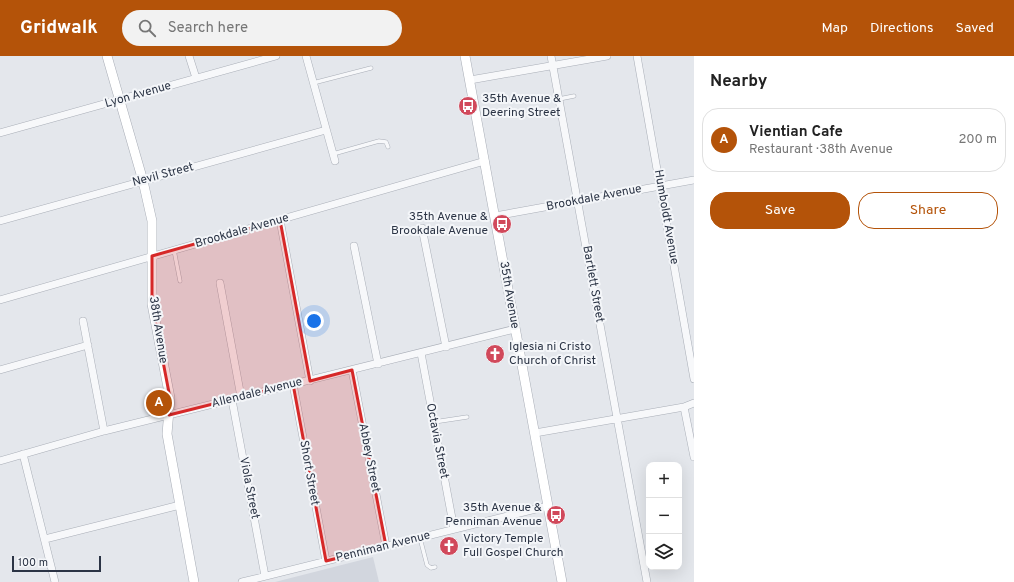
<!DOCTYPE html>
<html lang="en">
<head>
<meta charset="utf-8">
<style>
	:root { --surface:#fff; --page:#f2f2f2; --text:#222; --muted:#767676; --line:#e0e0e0; --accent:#b45309 }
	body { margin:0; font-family:Overpass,sans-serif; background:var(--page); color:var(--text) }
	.controls { position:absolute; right:12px; bottom:12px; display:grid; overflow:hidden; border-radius:8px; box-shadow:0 4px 16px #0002 }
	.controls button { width:36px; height:36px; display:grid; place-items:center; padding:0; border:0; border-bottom:1px solid var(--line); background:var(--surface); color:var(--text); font:20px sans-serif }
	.scale { position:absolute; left:12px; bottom:10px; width:89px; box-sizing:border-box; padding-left:4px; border:2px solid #2b3445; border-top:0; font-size:11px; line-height:14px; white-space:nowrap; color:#2b3445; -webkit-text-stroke:3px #f4f6f9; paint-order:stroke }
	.you { position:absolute; left:314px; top:265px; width:14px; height:14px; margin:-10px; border:3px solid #fff; border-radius:50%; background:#1a73e8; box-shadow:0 0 0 6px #1a73e833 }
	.badge { display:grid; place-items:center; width:26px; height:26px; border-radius:50%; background:var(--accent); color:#fff; font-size:13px; font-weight:700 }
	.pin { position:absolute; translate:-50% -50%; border:2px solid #fff; box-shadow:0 1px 4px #0006 }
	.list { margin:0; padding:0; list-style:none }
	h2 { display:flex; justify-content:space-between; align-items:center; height:52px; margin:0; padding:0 16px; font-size:17px }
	h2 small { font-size:13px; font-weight:400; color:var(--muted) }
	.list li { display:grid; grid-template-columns:26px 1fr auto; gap:12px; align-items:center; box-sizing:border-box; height:64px; margin:0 8px 8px; padding:0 8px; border:1px solid var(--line); border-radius:16px }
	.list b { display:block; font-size:15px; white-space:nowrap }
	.list p { margin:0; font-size:13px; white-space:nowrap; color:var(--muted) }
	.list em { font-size:13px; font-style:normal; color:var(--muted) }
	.actions { display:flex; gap:8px; padding:12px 16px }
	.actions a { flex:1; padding:9px 0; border:1px solid var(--accent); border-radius:16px; text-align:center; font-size:14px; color:var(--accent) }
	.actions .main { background:var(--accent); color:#fff }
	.icon { flex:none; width:22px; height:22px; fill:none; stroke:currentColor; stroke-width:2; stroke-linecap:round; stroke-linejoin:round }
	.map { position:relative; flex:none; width:694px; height:526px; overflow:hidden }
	header { display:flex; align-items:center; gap:24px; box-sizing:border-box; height:56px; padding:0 20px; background:var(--accent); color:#fff }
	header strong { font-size:19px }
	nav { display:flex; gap:22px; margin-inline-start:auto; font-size:14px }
	.search { width:280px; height:36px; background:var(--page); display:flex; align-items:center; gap:10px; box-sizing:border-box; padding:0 14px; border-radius:22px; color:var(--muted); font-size:15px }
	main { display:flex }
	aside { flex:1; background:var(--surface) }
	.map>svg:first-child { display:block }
	.built { fill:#d2d6de }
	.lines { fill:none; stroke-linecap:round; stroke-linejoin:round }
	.lane-casing { stroke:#a9aeb7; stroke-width:4.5 }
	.street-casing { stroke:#a9aeb7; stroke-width:8 }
	.secondary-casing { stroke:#a9aeb7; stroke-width:10 }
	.lane { stroke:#f7f8fa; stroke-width:3.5 }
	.street { stroke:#f7f8fa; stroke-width:7 }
	.secondary { stroke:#fff; stroke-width:9 }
	.marked { fill:#d62828; fill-opacity:0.2; stroke:#d62828; stroke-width:3; stroke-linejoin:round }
	.labels { text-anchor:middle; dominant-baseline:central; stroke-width:4; stroke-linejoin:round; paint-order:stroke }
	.street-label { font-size:12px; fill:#2b3445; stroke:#f4f6f9 }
	.poi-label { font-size:12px; fill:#2b3445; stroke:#f4f6f9; text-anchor:start }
</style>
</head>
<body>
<header>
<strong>Gridwalk</strong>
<div class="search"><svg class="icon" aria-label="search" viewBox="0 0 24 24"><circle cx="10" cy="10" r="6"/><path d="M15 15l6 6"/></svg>Search here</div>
<nav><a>Map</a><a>Directions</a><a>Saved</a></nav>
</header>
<main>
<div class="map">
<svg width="694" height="526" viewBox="0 0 694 526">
	<rect width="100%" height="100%" fill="#e4e7ec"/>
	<path class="built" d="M373,501l6,25h-104z"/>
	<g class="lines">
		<g class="lane-casing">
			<path id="lane" d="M313,27l58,-15
				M559,43l15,-3
				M333,98l46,-13 7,1 2,5
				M174,194l6,31
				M434,366l33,-5
				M420,482l7,27 4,3 4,-1"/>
		</g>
		<g class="street-casing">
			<path id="street" d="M189,0l7,22
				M306,0l29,105
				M551,0l96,526
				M637,0l57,323
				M470,24l137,-24
				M0,77l276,-77
				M495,160l199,-36
				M280,164l30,161
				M0,165l326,-91
				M422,172l24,119
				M354,190l24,118
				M220,227l21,114
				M0,244l485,-139
				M83,265l21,110
				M421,297l33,176
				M0,314l88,-25
				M352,314l34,176
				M293,328l33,177
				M232,344l33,176
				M694,347l-10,4 10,50
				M535,377l149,-26
				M23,398l32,128
				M0,405l104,-30 411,-102
				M45,483l135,-34
				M242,526l306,-76"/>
		</g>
		<g class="secondary-casing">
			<path id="secondary" d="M107,0l36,125 9,40v83l18,94 -3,36 27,148
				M465,0l97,526"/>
		</g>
		<use href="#lane" class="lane"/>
		<use href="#street" class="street"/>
		<use href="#secondary" class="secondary"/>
	</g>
	<path class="marked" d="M280,164l30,161 42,-11 34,176 -60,15 -33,-177 -124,31 1,-17 -18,-94v-48z"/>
	<defs>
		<g id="bus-disc" transform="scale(1)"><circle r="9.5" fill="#d1495b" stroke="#f4f6f9"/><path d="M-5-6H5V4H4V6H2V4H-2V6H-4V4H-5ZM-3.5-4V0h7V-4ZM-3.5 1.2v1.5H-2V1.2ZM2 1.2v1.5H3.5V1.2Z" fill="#fff"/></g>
		<g id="church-disc" transform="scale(1)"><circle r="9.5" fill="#d1495b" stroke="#f4f6f9"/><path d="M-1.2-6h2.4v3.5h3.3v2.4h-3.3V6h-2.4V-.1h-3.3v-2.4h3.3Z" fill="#fff"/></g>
	</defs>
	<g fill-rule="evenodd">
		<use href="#bus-disc" x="468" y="50"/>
		<use href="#bus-disc" x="502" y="168"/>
		<use href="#church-disc" x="495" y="298"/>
		<use href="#bus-disc" x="556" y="459"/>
		<use href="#church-disc" x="449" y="490"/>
	</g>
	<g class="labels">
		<g class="street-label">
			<text transform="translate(138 39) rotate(-16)">Lyon Avenue</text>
			<text transform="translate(163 119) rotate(-15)">Nevil Street</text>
			<text transform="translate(594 142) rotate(-11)">Brookdale Avenue</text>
			<text transform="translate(666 161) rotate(80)">Humboldt Avenue</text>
			<text transform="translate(242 175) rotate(-16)">Brookdale Avenue</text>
			<text transform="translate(593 228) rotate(80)">Bartlett Street</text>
			<text transform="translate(509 239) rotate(80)">35th Avenue</text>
			<text transform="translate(158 274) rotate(81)">38th Avenue</text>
			<text transform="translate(257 337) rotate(-14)">Allendale Avenue</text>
			<text transform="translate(437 385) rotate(79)">Octavia Street</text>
			<text transform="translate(369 402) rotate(79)">Abbey Street</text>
			<text transform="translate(309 417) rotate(80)">Short Street</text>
			<text transform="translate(249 432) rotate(79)">Viola Street</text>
			<text transform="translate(383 491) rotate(-14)">Penniman Avenue</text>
		</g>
		<g class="poi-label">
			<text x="482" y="43">35th Avenue &amp;<tspan x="482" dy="14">Deering Street</tspan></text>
			<text x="488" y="161" text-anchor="end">35th Avenue &amp;<tspan x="488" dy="14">Brookdale Avenue</tspan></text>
			<text x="509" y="291">Iglesia ni Cristo<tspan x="509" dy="14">Church of Christ</tspan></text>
			<text x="542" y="452" text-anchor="end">35th Avenue &amp;<tspan x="542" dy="14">Penniman Avenue</tspan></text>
			<text x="463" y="483">Victory Temple<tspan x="463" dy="14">Full Gospel Church</tspan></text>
		</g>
	</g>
</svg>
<div class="controls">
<button>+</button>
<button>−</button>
<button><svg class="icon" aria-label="layers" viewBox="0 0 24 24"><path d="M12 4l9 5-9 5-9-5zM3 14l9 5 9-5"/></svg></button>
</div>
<div class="scale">100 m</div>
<div class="you"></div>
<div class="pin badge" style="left:159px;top:347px">A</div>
</div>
<aside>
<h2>Nearby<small></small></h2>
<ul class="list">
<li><span class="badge">A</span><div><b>Vientian Cafe</b><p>Restaurant · 38th Avenue</p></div><em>200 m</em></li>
</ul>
<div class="actions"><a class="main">Save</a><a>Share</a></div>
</aside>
</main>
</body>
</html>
